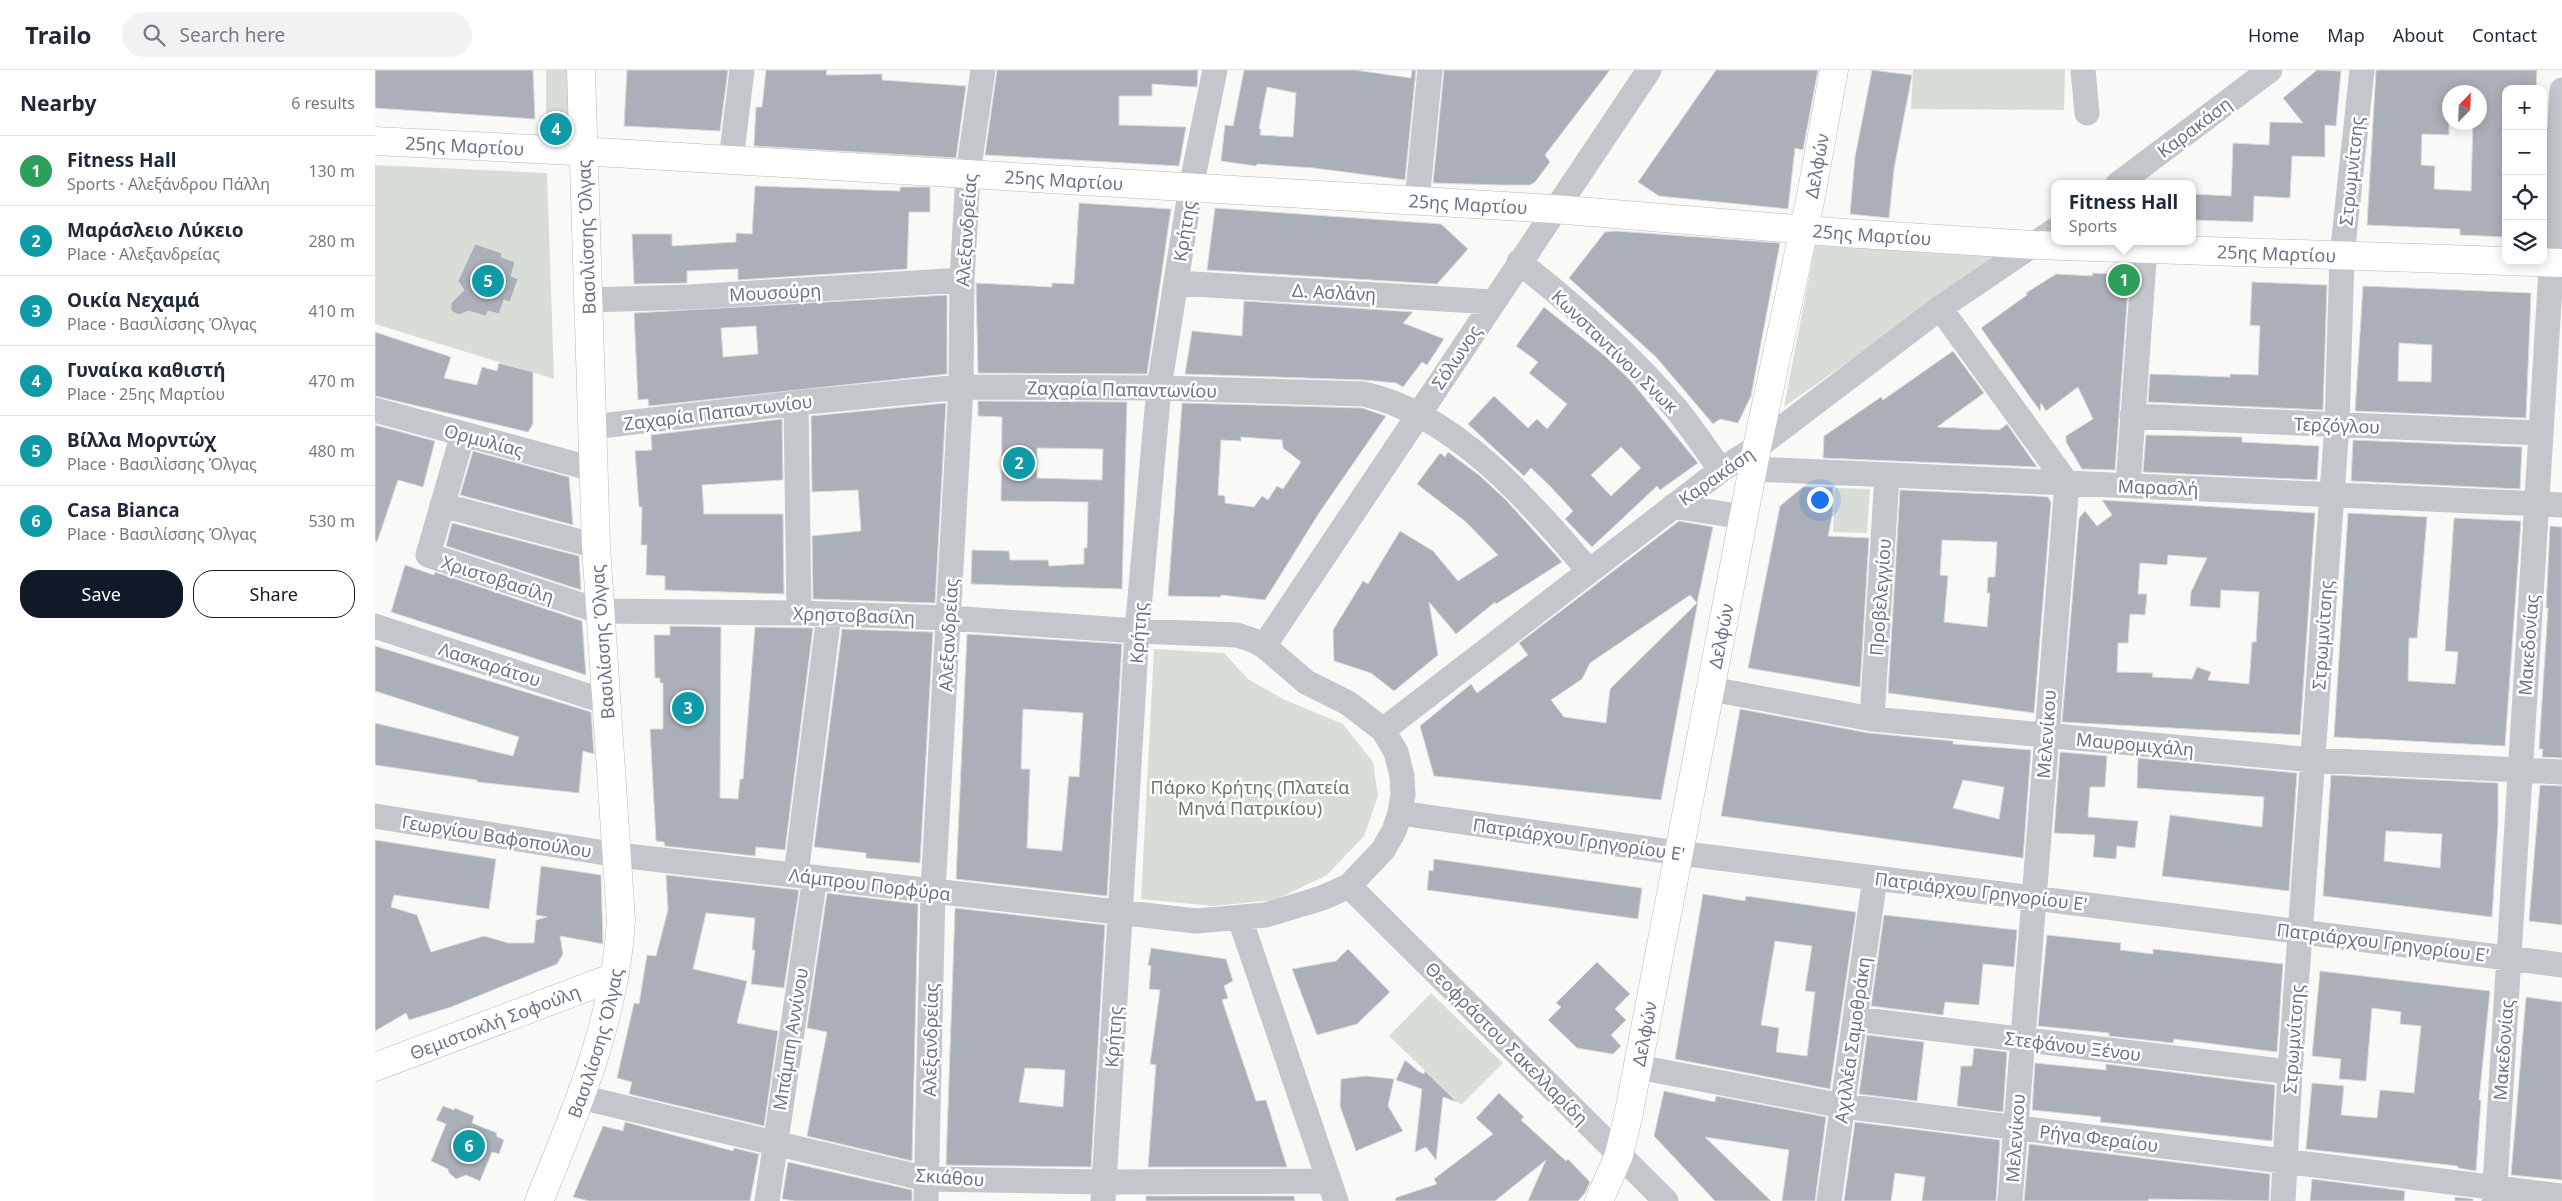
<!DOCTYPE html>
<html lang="en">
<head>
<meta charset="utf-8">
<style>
	:root { --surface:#fff; --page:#f2f2f3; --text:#1f2937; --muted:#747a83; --line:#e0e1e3; --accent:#111827 }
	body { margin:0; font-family:"Noto Sans",sans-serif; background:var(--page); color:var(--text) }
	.controls { position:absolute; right:15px; top:15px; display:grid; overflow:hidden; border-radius:10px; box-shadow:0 2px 12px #0003 }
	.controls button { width:45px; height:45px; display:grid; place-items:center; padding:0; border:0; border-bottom:1px solid var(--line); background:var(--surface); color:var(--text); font:25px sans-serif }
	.compass { position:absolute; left:2067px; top:15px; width:45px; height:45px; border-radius:50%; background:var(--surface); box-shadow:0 2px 12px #0003; rotate:23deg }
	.you { position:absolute; left:1444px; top:429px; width:18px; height:18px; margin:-12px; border:4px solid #fff; border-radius:50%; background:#1a73e8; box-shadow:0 0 0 8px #1a73e833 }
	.badge { display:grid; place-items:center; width:32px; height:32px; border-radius:50%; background:var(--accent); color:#fff; font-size:16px; font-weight:700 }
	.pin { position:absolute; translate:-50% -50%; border:2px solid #fff; box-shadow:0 1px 5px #0006 }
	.popup { position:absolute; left:1676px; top:110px; width:145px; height:65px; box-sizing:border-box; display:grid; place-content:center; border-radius:10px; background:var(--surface); filter:drop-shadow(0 1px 4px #0005); font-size:16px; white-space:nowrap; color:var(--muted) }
	.popup b { font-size:19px; color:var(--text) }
	.popup::after { content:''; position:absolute; left:50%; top:100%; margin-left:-10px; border:10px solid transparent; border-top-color:var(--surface) }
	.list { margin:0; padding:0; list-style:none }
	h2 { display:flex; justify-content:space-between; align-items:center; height:65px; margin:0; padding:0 20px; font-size:21px }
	h2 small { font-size:16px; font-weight:400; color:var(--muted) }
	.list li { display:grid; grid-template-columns:32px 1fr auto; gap:15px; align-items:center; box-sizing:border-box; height:70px; padding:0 20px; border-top:1px solid var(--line) }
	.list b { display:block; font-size:19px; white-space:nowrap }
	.list p { margin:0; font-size:16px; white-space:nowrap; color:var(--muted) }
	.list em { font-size:16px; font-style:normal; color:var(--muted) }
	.actions { display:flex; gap:10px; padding:15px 20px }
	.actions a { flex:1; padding:11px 0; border:1px solid var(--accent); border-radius:20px; text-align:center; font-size:18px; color:var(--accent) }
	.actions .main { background:var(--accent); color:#fff }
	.icon { flex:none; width:28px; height:28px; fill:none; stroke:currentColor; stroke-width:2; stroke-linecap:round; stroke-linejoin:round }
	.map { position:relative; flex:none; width:2187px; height:1131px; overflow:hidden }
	header { display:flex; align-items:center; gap:30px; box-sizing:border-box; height:70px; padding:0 25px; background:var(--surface); border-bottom:1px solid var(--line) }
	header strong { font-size:24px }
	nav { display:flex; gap:28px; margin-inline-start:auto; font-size:18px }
	.search { width:350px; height:45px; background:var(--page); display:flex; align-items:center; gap:12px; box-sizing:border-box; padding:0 18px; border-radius:28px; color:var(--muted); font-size:19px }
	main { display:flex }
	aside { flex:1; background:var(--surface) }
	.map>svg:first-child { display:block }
	.green { fill:#d8ded7 }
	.building { fill:#abb0b8; stroke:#dbdbda; fill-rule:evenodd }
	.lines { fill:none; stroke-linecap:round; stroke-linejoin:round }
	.major-casing { stroke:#b7b9be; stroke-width:29 }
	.minor { stroke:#c3c6ca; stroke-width:25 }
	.major { stroke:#fff; stroke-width:28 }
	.labels { text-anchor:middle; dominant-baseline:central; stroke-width:5; stroke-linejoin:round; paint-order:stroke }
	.street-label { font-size:18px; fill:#6b7586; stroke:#fff }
	.park-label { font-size:18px; fill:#657965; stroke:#fff }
</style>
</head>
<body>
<header>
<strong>Trailo</strong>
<div class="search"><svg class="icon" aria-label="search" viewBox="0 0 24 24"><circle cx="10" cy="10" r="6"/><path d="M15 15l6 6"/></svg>Search here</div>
<nav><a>Home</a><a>Map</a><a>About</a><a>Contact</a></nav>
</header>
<main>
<aside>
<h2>Nearby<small>6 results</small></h2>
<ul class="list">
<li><span class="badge" style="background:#2e9e5b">1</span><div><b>Fitness Hall</b><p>Sports · Αλεξάνδρου Πάλλη</p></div><em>130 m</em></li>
<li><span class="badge" style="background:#0f9aa8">2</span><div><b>Μαράσλειο Λύκειο</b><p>Place · Αλεξανδρείας</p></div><em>280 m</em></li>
<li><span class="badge" style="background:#0f9aa8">3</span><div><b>Οικία Νεχαμά</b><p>Place · Βασιλίσσης Όλγας</p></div><em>410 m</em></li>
<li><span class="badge" style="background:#0f9aa8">4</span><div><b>Γυναίκα καθιστή</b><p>Place · 25ης Μαρτίου</p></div><em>470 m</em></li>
<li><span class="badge" style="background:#0f9aa8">5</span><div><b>Βίλλα Μορντώχ</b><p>Place · Βασιλίσσης Όλγας</p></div><em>480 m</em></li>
<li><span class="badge" style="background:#0f9aa8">6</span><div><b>Casa Bianca</b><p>Place · Βασιλίσσης Όλγας</p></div><em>530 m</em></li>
</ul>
<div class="actions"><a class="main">Save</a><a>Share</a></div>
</aside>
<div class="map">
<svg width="2187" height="1131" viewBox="0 0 2187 1131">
	<rect width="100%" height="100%" fill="#f9f9f7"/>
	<path class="green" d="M171,0h22l2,70 -24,-1z
		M1538,0h152l-1,40 -153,-1z
		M0,95l172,8 7,206 -179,-55z
		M1441,171l186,12 -218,154z
		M1460,418l35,1 -3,44 -34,-1z
		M779,579l70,4 24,26 35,20 60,25 30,38 5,34 -14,40 -37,39 -52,25 -62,6 -72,-7z
		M1056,923l72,70 -42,42 -72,-69z"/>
	<path class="building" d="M0,0h158l2,49 -160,-11z
		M252,0h101l-8,61 -96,-5z
		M391,0h61l-1,5 56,-1v6l84,6 -10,72 -202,-12 2,-39h6z
		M622,0h201l-1,17 -45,-3v12h-33v29l67,2 -7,39 -194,-11z
		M869,0h111l56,8 1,-8h4l-11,110 -91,-12 -57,-4 -1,2 -35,-5 4,-36 8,1zM892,17l29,6 -3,44 -33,-2 1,-6h-2z
		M1069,0h166l-65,85 5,7 -15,20 -5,3h-29l-68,-2z
		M1341,0h102l-15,80 -8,-2 -7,61 -129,-13 -21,-14z
		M1497,0l40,5 -18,94 -5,49 -39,-4 5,-57z
		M1942,0l24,1 -5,55 -11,-1v32l-33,-1 -2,42 -36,-2 -1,26 -60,-2v-26l38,2 2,-53 36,2 1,-23 33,1 -20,-25z
		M2001,0h161l-1,19h-30v148l-46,-2v-6l-93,-4zM2074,22h30v30h-6l-2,69 -37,-2 1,-23 -14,-1 1,-31 27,1z
		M380,116l145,5v-4h30v25h-21l-2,57 -169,11v-11l-51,2v12l-53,1 -2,-50h40v12l64,-4v-9l16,1z
		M704,133l92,6 -24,165 -169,-1 -2,-90 76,4v-4l22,1z
		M840,138l226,16 27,25 -31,35 -230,-14z
		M1241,161l164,12 -29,153 -13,27 -18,-4 -7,5 -57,-67 -87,-79 36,-46z
		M100,174l27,9 -1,4 14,5 -4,14 7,3 -8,23 -6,-2 -5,14 -11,-3 -2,5 -18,-5 -9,4 -8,-4v-8l13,-13 -6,-9z
		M1718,203l36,2 -14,195 -33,-1 -16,-27v-6l27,-17 -15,-32 -32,24 -5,-8 -1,8 -59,-83 46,-33 -1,-2 30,-19 36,2z
		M1877,212l75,3 -4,125 -175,-8 2,-28 55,2 25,1v-3l28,1 2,-49 -10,-1z
		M1988,216l168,7 -5,125 -171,-7zM2024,273l33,2 -1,37 -33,-1z
		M572,225v79l-298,32 -1,-7 -10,1 -4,-87zM381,256l2,28 -35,3 -2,-29z
		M869,231l169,11 -10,11 41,16 -17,26 -5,-3 -19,25 -7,-4 -32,-3 -179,-6 7,-43 50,5z
		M1169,237l61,49 26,25 67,82 -38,27 -3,-4 -65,61 -27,-28 8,-8 -23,-25 -19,-18 -7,8 -56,-52 26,-28 34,32 9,-9 10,10 20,-25 -38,-31 9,-11 -22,-16zM1246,377l20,21 -30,28 -20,-21z
		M0,262l76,25 -7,21 33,7 5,-18 15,4 2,-8 34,9v52l-5,8 -153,-36z
		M1578,281l31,42 -47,34 62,3 8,-6 30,43 -214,-9 1,-22 57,-39 2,3z
		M603,331l149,1 -5,187 -151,-5 1,-34 37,1 1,9h38l1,6 35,-2v-16h3l1,-46 -87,-1 1,-84 -24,-1zM662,378l66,1 -1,31 -65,-2z
		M571,333l-11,200 -122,-4 -1,-63 49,-5 -3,-41 -46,2 -1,-76z
		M807,333l180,5 24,8 -67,97 -54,87 -44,-5v2l-53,-1zM866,367l41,3 1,8 18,14 -18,27 -6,-3 -9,14 -6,-4 -8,11 -29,-4v-7l-7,-1 3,-55 20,1z
		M407,349l1,61 -81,5 2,29h79l1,80 -119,-4v-14l-19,-1 1,-30h-6l1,-38h-3l-4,-56 17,-1 -1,-15z
		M0,355l60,16 -12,46 -25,-7 -21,62 -2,-1z
		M1771,365l96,2v5l77,4 -2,34 -174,-8z
		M1978,370l169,7 -2,42 -169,-8z
		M98,381l96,26 4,48 -113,-30z
		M1073,382l31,23 27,25 56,62 -66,42 -1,-2 -39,32 -27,-32 9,53 -44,36 -23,-18 -37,-12 -1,-31 30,-49 5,3 32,-53 33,20 25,30 40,-26 -32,-33 -49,-38 23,-31 5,4z
		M1428,417h30v24l-5,25 41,2 -9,149 -112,-19 32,-162z
		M1525,420l136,6 12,1 3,5 -17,211 -146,-20zM1567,470l55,2 -2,35h-7l-1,16h3l-3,34 -43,-5 4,-46 -8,-1z
		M1727,430l213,13 -15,222 -238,-13 17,-204 6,-7 12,15 15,-11zM1793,485l39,3 -16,34 -1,14 30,2 1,-18 38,2 -3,50h-4l-3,42 -41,-4 3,-8 -14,-5 -5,12 -40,-2 1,-4 -36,-1 1,-29h10l2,-29 15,1 2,-21h-9l2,-31 27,2z
		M1973,443l79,4 -10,121h-8l-1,43 47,3 3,-32 -13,-1 9,-133 67,3 -16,225 -171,-9z
		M1304,451l34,6 -16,76 1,-2 -37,199 -227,-24 -14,-50 51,-42 6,9 51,-38 -9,-12zM1315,525l7,8 -87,86 -4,34 -42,-6 -13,-17 31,-21 8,-16z
		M77,453l127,33 2,34 -135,-44z
		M2175,456l12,1v231l-20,-1 1,-8h-4l9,-141h-2z
		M30,495l29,10 1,-3 147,49 4,54 -195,-63z
		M295,556l51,1 -1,171 18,1 2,-20h3l12,-152 58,1 -28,222 -29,-3 -1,9 -90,-10 -1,-4 -8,-1 -6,-112h13v-46h-3v-5h-5l-1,-43h16z
		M467,559l91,3 -13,231 -54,-5v-5l-52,-6z
		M592,564l155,10 -15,252 -151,-17zM648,639l60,4 -4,64 -10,-1 -7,75 -35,-3 3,-79h-9z
		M0,576l216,66 3,42 -11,-3 -4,42 -102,-11v-2l-102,-15v-42l138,33 6,-19 -144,-46z
		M1365,639l129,24 84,8v3l78,6 -8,108 -302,-42zM1588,710l41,7 -5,32 -46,-11z
		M1685,682l47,4 -2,31h-15l-2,30 50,4 -3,27 -18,-2 -1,13 -23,-2 2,-22 -41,-2z
		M1763,688l159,15 -8,118 -127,-15 8,-61 92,12 2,-30 -127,-9z
		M1956,705l167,8v40l-6,94 -169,-21zM2011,761l56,3 -2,34 -56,-7z
		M2165,715l22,1v139l-33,-4z
		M0,770l121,19 -7,50 -95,-14 -3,12 26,8 14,37 53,-16 24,7h26l2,-23 11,-3 -11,-2 5,-49 60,9 2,69 -43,-8 3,18 -6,10 -106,43 -42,13 -3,-7 -31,18z
		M1059,789l208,29 -4,31 -211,-29 2,-20 4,1z
		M291,805l133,15 -15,98 -33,-4 4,-34h-3l3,-32 -49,-5 -13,56 54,12 -10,42 41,8 -14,95 -135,-32 3,-12 -15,-4 17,-75 5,1 8,-49 9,1 12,-46z
		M452,823l91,11 -6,257 -105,-25 20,-104 -20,-4z
		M1328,824l42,7 1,-5 110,16 -26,177 -155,-30zM1400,871l37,5 -7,45 10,1 -8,64 -31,-4 3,-24 -18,-3z
		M580,838l150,17 -14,242 -145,-2zM650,998l40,2 -2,37 -44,-5z
		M1509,845l133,15 -3,37 -31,-3 -4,41 -34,-3 -2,13 -72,-9z
		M1672,865l74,8 -1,7 33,4v-5l130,15 -6,88 -103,-13 -1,4 -64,-7v-3l-71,-7z
		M776,878l75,11 7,22 -9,5 4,12 -6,2 34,101 10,-1 21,67h-139l8,-102 -6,-1 10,-74 -11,-1 2,-23 -3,-1z
		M973,879l42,43 -33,32 -40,11 -25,-66 44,-8z
		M1222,892l33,32 -15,15 11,11 -15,15 10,11 -8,8 -36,-6 -29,-28 13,-13 -5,-4z
		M1945,901l170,20 -11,109h2l-5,71 -18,-3v-2l-152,-17 6,-66 32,3 -3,29 36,3 3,-28 34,3 7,-67 -21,-2 1,-12 -29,-4 -6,73 -27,-2 2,-20 -29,-3z
		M2151,927l36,5v178l-51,-5z
		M1492,965l57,7 -7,59 -58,-7z
		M1599,978l33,4 -4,60 -46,-6 4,-40h11z
		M1030,990l13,11 6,3 1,-3 32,31 -14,-5 -7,63 -10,-13 -11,5 7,-63 -26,-9z
		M1660,993l71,7v-6l169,21 -3,56 -172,-19 1,-5 -69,-7z
		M991,1006l28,3 -6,27 15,25 -47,20 -16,-45 1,-27z
		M1289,1021l51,11 1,-6 110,21 -11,84h-33l7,-51 -84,-13 66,64h-56l-61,-65z
		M1124,1023l25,24 -3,3 45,41 2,-2 22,23 -5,11 -7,8h-50l18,-41 -51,41h-99l-1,-3 42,-14 -3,-5 59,-45 -17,-16z
		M68,1036l11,4 1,-2 19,8 -2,7 25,10 -1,3 8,4 -5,14 -7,-2 -12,29 -14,-6 -10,4 -7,-6 -1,-4 -17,-8 15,-37 -10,-4z
		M250,1052l108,29 1,-3 25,6 -9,47h-161l-16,-4 30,-71 20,5z
		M1480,1052l145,18 -4,61h-74l3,-24 -30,-4 -4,28h-47z
		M1654,1074l241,30 -1,27 -120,-2 -1,2h-124z
		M413,1092l124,28v11h-117l-13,-2z
		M1937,1109l93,12 -1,10h-94z
		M771,1126h148l1,5h-149z
		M2080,1127l18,2v2h-18z"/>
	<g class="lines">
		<g class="major-casing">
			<g id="major">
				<path id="s1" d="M0,71l239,12 940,56 290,24 191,12 527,18"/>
				<path id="s2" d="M0,997l239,-90"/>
				<path id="s3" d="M164,1131c37,-90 77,-183 82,-281l-25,-374 -15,-476"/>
				<path id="s4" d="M1224,1131l20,-46 9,-38 129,-670 54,-251 23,-126"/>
			</g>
		</g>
		<path class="minor" d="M1708,0l4,43
			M356,90l11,-90
			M1743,114l152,-114
			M1042,131l13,-131
			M1144,192c56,44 113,94 159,149 15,19 29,40 43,59
			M801,213l317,19
			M213,230l102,-3 272,-17
			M1565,238l127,175 -57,718
			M421,333l3,210
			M0,340l218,59
			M1757,346l409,17
			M217,357l204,-24 165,-16 198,1 205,6c90,20 168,109 224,176
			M1378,399l809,36
			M1753,416l17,-239
			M67,435l154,41
			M1298,436l71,11
			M0,556l231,76
			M889,576l385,-576
			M1336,619l161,30 441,41 249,12
			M1497,649l15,-244
			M1008,660l338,-260 36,-23 183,-139 115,-78
			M1025,743l279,40 883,112
			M0,746l243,39 578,66 70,-6 56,-17 27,-12 34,-36 11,-19 6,-18 3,-18 -1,-19 -6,-24 -13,-22 -35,-27 -42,-21 -42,-36 -9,-5 -18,-6 -100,-4 -188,-13 -150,-5 -200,-2 -171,-56 35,-121
			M421,805l33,-260
			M974,816l317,315
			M865,849l96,282
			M1480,949l435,53
			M1263,997l205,39 719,90
			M205,1027l347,82 177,3 225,-1
			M392,1131l48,-324
			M551,1131l7,-310 28,-504 1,-107 6,-106 15,-104
			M728,1131l34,-570 22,-243 32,-201 24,-117
			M1454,1131l46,-323
			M1908,1131l7,-129 47,-647 5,-169 20,-186
			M2119,1131l68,-1111"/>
		<use href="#major" class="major"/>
	</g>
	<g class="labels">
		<g class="street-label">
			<text transform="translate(1819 57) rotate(-37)">Καρακάση</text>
			<text stroke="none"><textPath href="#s1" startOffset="90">25ης Μαρτίου</textPath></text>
			<text stroke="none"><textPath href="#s4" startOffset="1059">Δελφών</textPath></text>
			<text transform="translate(1976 101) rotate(-84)">Στρωμνίτσης</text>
			<text stroke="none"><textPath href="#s1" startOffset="690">25ης Μαρτίου</textPath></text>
			<text stroke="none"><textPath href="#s1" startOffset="1095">25ης Μαρτίου</textPath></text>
			<text transform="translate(591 160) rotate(-86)">Αλεξανδρείας</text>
			<text transform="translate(809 161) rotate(-81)">Κρήτης</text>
			<text stroke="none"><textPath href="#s1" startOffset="1500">25ης Μαρτίου</textPath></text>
			<text transform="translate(211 167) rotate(-92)">Βασιλίσσης Όλγας</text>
			<text stroke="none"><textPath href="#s1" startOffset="1905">25ης Μαρτίου</textPath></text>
			<text transform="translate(400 222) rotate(-3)">Μουσούρη</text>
			<text transform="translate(959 222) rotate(3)">Δ. Ασλάνη</text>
			<text transform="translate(1240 281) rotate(44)">Κωνσταντίνου Σνωκ</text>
			<text transform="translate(1081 287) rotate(-56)">Σόλωνος</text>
			<text transform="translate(747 319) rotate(1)">Ζαχαρία Παπαντωνίου</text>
			<text transform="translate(343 342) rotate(-7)">Ζαχαρία Παπαντωνίου</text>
			<text transform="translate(1962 355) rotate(2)">Τερζόγλου</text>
			<text transform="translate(109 370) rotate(15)">Ορμυλίας</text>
			<text transform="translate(1341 406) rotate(-35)">Καρακάση</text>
			<text transform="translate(1783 417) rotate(2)">Μαρασλή</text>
			<text transform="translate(123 509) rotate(18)">Χριστοβασίλη</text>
			<text transform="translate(1505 527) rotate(-86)">Προβελεγγίου</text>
			<text transform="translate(479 545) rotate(2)">Χρηστοβασίλη</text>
			<text transform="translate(763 563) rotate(-86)">Κρήτης</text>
			<text transform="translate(573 565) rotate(-87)">Αλεξανδρείας</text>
			<text transform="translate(1947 565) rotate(-86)">Στρωμνίτσης</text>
			<text stroke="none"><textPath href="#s4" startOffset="579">Δελφών</textPath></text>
			<text transform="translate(227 572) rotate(-94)">Βασιλίσσης Όλγας</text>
			<text transform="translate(2153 575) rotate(-86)">Μακεδονίας</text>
			<text transform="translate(115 594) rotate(18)">Λασκαράτου</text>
			<text transform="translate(1671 664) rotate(-86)">Μελενίκου</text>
			<text transform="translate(1760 674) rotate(5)">Μαυρομιχάλη</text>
			<text transform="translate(122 766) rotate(9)">Γεωργίου Βαφοπούλου</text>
			<text transform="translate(1204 769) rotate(8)">Πατριάρχου Γρηγορίου Ε'</text>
			<text transform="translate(495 814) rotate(7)">Λάμπρου Πορφύρα</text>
			<text transform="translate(1606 821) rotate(7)">Πατριάρχου Γρηγορίου Ε'</text>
			<text transform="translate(2008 872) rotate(7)">Πατριάρχου Γρηγορίου Ε'</text>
			<text stroke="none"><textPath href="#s2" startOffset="128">Θεμιστοκλή Σοφούλη</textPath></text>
			<text stroke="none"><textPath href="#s4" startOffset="174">Δελφών</textPath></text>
			<text transform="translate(738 967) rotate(-86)">Κρήτης</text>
			<text transform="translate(415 969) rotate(-81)">Μπάμπη Αννίνου</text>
			<text transform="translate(1918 969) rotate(-86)">Στρωμνίτσης</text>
			<text transform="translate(555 970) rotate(-89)">Αλεξανδρείας</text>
			<text transform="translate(1477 970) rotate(-82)">Αχιλλέα Σαμοθράκη</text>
			<text stroke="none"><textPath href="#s3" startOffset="168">Βασιλίσσης Όλγας</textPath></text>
			<text transform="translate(1132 973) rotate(45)">Θεοφράστου Σακελλαρίδη</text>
			<text transform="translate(1698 976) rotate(7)">Στεφάνου Ξένου</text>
			<text transform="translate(2128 980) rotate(-86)">Μακεδονίας</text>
			<text transform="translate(1640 1068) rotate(-86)">Μελενίκου</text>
			<text transform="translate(1724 1068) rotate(7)">Ρήγα Φεραίου</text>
			<text transform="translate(575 1107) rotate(4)">Σκιάθου</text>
		</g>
		<g class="park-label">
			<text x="875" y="717">Πάρκο Κρήτης (Πλατεία<tspan x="875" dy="21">Μηνά Πατρικίου)</tspan></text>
		</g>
	</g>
</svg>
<div class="controls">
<button>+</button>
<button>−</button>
<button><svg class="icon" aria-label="locate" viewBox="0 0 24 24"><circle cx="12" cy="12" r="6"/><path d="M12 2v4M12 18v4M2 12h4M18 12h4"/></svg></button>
<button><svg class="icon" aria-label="layers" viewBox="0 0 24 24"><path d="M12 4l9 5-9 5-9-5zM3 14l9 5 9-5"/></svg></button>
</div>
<svg class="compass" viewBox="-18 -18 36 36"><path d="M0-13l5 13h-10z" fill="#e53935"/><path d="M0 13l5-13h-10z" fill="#747a83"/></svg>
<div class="you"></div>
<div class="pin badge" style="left:1749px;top:210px;background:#2e9e5b">1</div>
<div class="popup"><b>Fitness Hall</b>Sports</div>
<div class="pin badge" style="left:644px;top:393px;background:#0f9aa8">2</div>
<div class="pin badge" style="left:313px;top:638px;background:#0f9aa8">3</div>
<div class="pin badge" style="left:181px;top:59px;background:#0f9aa8">4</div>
<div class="pin badge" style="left:113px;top:211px;background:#0f9aa8">5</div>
<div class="pin badge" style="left:94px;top:1076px;background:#0f9aa8">6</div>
</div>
</main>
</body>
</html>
